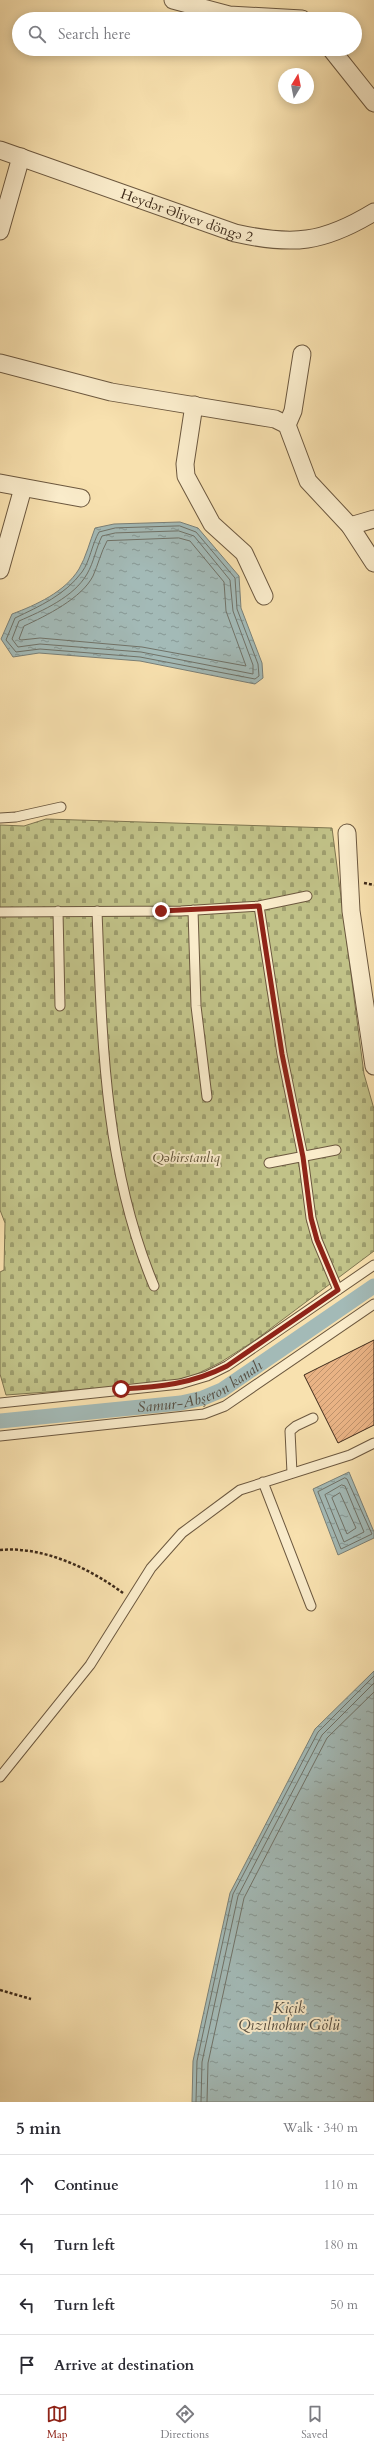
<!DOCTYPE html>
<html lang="en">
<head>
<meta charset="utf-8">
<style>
	:root { --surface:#fff; --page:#f7f7f7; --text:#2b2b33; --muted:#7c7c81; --line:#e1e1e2; --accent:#8f2418 }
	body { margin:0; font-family:Cardo,serif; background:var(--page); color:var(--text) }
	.compass { position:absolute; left:278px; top:68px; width:36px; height:36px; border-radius:50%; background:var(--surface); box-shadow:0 2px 10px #0003; rotate:10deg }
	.stop { position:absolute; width:12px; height:12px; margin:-9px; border:3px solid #8f2418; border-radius:50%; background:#fff }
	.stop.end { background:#8f2418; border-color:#fff; box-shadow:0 1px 4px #0008 }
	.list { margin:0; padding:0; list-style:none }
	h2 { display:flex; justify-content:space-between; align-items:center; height:52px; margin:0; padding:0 16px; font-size:17px }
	h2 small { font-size:13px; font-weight:400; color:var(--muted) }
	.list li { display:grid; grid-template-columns:26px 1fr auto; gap:12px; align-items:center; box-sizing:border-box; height:60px; padding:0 16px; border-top:1px solid var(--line) }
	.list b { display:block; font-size:15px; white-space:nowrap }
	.list em { font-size:13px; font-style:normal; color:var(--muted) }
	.icon { flex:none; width:22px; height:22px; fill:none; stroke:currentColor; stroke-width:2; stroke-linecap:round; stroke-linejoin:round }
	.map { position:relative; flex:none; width:374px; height:2102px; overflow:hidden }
	.search { position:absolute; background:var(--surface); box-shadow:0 2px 10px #0003; left:12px; right:12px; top:12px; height:44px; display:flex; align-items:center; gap:10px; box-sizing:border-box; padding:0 14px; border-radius:22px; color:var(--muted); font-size:15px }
	.sheet { height:292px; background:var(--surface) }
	nav { display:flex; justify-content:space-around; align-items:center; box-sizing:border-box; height:56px; border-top:1px solid var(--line); background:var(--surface); font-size:11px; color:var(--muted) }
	nav a { display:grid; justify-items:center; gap:2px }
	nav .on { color:var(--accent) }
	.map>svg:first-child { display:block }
	.cemetery { fill:url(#cemetery-stones); stroke:#7f7651 }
	.water { fill:url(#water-ripples); stroke:#7a8078 }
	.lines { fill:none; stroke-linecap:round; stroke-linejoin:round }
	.shore { stroke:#707268; stroke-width:1 }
	.canal { stroke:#a3bab7; stroke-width:15 }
	.building { fill:url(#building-hatch); stroke:#3d2a1a }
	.service-casing { stroke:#6c583f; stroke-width:11 }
	.minor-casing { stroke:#6c583f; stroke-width:19 }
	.path { stroke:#3d2a1a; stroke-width:2.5; stroke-dasharray:3 2; stroke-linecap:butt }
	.service { stroke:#faeccb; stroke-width:9 }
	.minor { stroke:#faeccb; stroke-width:17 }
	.route { stroke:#8f2418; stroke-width:5 }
	.labels { text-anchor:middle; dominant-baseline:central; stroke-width:4; stroke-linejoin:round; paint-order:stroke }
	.street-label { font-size:14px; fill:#3d2a1a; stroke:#faeccb }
	.park-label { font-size:14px; font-style:italic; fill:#5e5036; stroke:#faeccb }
	.water-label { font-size:15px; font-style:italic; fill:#564e41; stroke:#faeccb }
</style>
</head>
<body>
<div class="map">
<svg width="374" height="2102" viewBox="0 0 374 2102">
	<defs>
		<pattern id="cemetery-stones" width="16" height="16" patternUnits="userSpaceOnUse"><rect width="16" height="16" fill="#c1c288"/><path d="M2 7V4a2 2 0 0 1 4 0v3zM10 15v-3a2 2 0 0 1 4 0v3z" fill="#9e9e6e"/></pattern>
		<pattern id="water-ripples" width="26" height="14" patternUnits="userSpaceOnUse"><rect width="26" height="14" fill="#a3bab7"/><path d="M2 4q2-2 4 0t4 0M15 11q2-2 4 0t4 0" fill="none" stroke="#869794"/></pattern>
		<pattern id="building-hatch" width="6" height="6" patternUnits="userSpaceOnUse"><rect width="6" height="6" fill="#e9b385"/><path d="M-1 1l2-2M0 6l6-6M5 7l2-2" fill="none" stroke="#be926c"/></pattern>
	</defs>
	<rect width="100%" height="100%" fill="#f8e1af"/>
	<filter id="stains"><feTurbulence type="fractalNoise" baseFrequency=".005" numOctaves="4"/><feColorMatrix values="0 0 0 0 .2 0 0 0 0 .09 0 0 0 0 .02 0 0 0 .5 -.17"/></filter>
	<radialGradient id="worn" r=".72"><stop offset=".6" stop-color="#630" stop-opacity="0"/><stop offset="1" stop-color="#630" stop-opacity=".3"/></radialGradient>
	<path class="cemetery" d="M46,819l286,9 32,246 10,35v142l-120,90 -33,21 -28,14 -36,8 -151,11 -6,-21v-102l4,-2 1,-47 -5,-13v-385l24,1z"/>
	<path class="water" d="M180,522l18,6 41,48 2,32 21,55 1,15 -8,6 -115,-23 -101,-8 -26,4 -12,-18 11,-25c24,-9 53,-22 67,-45 7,-12 11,-28 16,-41l19,-4z
		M349,1472l25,60v6l-36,17 -25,-66z
		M374,1671v431h-182l1,-41 37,-168 85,-164z"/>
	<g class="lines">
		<path class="shore" d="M180,526l16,6 39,46 2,31 21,55 1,12 -4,3 -115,-22 -100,-8 -24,3 -10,-12 9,-22c25,-12 50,-23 67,-46 8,-11 10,-28 17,-40l16,-4z
			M179,531l15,5 36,44 3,31 20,54v9l-112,-22 -101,-8 -22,3 -6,-8 7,-18c23,-10 55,-24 68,-47 7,-12 9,-26 15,-38l13,-3z
			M179,538l11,3 34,41 2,29 20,55 -104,-19 -102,-9 -19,2 -2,-1 5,-13c22,-10 58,-28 69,-50 5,-11 8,-24 14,-35z
			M345,1478l2,1 25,55 -31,15 -23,-57z
			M342,1485l3,1 19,46 -20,10 -19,-47z
			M340,1493l16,35 -9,6 -15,-36z
			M196,2102l1,-41 36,-167 85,-162 56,-56
			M201,2102l1,-40 36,-166 84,-161 52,-52
			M207,2102l1,-39 36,-165 83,-160 47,-46"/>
		<path class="canal" id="s1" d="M0,1421l181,-18 22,-5 19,-8 152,-104"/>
	</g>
	<path class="building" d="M374,1340v85l-36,18 -34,-68z"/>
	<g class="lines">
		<g class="service-casing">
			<path id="service" d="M0,818l16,-1 45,-10
				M259,906l23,148 21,103 8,61 6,22 21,50
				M193,910l3,96 11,91
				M58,911l2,95
				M97,911c5,128 7,255 57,375
				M0,912l181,-1 78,-5 48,-10
				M269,1163l67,-13
				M0,1403l180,-19 27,-8 20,-10 147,-101
				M0,1436l204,-22 21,-8 149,-102
				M292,1473l-2,-42 6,-5 17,-8
				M263,1482l48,124
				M0,1777l90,-112 61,-97 31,-35 58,-43 110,-35 24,-12"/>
		</g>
		<g class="minor-casing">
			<g id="minor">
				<path d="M173,0l56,15 73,4"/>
				<path d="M331,49l43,54"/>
				<path id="s2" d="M0,150l235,83c58,13 88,10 139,-21"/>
				<path d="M0,231l21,-74"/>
				<path d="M0,363l111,29 164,27 12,6 21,56 42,45 24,37"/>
				<path d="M194,405l-9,59 1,12 26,48 32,29 20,43"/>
				<path d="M287,425l6,-14 9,-57"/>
				<path d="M0,483l81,15"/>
				<path d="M350,526l24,-7"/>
				<path d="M0,570l23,-82"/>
				<path d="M347,833l4,78 23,155"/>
			</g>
		</g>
		<path class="path" d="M364,883l10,2
			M0,1550c43,-4 89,18 123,43
			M0,1990l31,9"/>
		<use href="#service" class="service"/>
		<use href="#minor" class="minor"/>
	</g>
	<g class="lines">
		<path class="route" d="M121,1389c38,-2 71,-5 106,-23l111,-76 -21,-50 -6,-22 -8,-61 -21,-103 -23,-148 -98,5"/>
	</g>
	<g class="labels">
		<g class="street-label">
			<text stroke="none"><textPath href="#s2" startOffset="198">Heydər Əliyev döngə 2</textPath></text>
		</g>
		<g class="park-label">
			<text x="186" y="1157">Qəbirstanlıq</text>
		</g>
		<g class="water-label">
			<text stroke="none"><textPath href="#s1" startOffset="205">Samur-Abşeron kanalı</textPath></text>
			<text x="289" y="2008">Kiçik<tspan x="289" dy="17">Qızılnohur Gölü</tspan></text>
		</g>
	</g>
	<rect width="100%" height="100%" filter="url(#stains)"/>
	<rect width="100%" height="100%" fill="url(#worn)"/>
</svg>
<svg class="compass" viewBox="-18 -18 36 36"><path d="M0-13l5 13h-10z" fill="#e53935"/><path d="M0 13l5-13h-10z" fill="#7c7c81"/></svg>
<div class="stop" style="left:121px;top:1389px"></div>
<div class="stop end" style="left:161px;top:911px"></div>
<div class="search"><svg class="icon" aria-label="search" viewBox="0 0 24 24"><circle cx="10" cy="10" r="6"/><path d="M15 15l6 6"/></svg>Search here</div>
</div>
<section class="sheet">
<h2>5 min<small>Walk · 340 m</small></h2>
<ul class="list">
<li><svg class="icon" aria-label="ahead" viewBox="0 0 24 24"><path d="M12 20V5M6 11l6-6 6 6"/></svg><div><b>Continue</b></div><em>110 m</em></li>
<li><svg class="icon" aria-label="left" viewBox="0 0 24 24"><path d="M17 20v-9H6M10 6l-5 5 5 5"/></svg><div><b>Turn left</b></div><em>180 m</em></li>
<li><svg class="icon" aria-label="left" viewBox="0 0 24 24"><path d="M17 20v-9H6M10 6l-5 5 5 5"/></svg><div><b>Turn left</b></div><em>50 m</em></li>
<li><svg class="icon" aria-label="arrive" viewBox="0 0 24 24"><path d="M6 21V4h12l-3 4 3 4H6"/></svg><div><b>Arrive at destination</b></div></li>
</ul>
</section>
<nav>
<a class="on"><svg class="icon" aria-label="map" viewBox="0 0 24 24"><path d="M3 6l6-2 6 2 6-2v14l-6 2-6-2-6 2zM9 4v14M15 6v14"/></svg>Map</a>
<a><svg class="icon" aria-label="directions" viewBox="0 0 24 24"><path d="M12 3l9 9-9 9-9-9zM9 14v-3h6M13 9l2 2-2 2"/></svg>Directions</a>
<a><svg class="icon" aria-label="saved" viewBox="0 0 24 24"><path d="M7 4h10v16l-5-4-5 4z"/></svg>Saved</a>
</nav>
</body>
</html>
